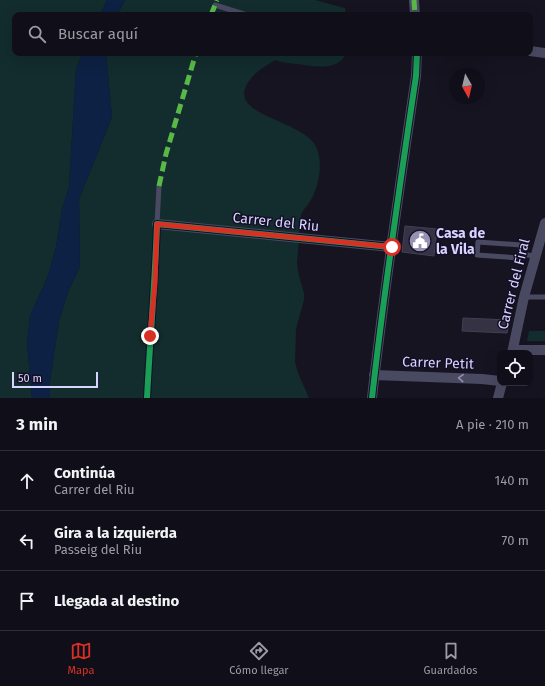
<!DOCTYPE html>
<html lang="es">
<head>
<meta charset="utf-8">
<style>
	:root { --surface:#100f19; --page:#191822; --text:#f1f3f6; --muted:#9c9ca2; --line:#302f38; --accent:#d93025 }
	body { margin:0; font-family:"Fira Sans",sans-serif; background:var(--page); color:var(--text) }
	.controls { position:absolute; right:12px; bottom:12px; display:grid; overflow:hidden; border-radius:8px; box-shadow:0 4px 16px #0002 }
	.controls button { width:36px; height:36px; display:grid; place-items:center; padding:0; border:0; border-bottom:1px solid var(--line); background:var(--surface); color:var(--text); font:20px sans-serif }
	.compass { position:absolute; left:449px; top:68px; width:36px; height:36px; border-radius:50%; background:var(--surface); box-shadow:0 4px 16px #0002; rotate:172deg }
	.scale { position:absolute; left:12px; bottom:10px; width:86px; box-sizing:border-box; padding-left:4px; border:2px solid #d9d4ff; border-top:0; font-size:11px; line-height:14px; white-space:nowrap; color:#d9d4ff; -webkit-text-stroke:3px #130f26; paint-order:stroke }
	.stop { position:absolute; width:12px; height:12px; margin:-9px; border:3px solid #d93025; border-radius:50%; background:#fff }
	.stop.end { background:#d93025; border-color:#fff; box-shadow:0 1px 4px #0008 }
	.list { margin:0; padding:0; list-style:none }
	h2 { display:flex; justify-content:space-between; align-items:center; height:52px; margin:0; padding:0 16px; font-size:17px }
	h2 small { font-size:13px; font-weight:400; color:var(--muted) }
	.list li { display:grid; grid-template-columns:26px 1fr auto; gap:12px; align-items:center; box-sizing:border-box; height:60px; padding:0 16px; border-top:1px solid var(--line) }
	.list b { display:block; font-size:15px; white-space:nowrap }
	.list p { margin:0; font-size:13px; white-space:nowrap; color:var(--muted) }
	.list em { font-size:13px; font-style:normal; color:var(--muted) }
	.icon { flex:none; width:22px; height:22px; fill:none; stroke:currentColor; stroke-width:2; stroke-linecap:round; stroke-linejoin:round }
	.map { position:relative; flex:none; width:545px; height:398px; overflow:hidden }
	.search { position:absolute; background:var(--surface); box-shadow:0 4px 16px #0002; left:12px; right:12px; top:12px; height:44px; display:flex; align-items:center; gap:10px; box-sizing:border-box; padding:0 14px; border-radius:8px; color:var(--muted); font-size:15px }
	.sheet { height:232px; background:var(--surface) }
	nav { display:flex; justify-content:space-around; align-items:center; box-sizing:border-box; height:56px; border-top:1px solid var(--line); background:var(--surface); font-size:11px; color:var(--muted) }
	nav a { display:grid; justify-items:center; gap:2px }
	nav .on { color:var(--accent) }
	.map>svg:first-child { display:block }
	.green { fill:#132c2d }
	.water { fill:#0d2144 }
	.building { fill:#343243; stroke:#433f54 }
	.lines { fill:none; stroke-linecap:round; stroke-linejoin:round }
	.lane { stroke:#4a4962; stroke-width:5 }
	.street { stroke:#4a4962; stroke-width:10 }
	.quiet { stroke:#58b947; stroke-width:5; stroke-dasharray:10 5; stroke-linecap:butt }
	.cycleway-casing { stroke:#130f26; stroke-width:8 }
	.cycleway { stroke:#1a9f57; stroke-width:6 }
	.oneway { stroke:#928eb0 }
	.route { stroke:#d93025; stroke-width:5 }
	.labels { text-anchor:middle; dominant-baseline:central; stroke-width:3; stroke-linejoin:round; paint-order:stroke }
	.street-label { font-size:14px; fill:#d9d4ff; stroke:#130f26 }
	.poi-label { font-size:14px; font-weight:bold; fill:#d9d4ff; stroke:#130f26; text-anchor:start }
</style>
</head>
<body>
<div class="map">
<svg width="545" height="398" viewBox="0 0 545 398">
	<rect width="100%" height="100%" fill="#161421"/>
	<path class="green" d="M0,0h107l-7,15h-85v38h68l-7,16 -7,118 -7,22 -6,38 -8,29 -18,40 -3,27 5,55h-32z
		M125,0h190l30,8 1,7h-229z
		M106,53h240c-7,19 -33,13 -49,11 -8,-1 -14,-1 -22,-4 -7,5 -14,8 -20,14 -42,43 51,43 62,75 6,15 2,37 -6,51 -3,6 -8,9 -10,15l-4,48 2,13 5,17v7l-8,29 -1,33 3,11 11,25h-259v-17l9,-60 9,-29 12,-25 -1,-68 33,-82z
		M529,331h16v10h-18z"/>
	<path class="water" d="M107,0h18l-8,15h-17z
		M83,53h23l6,64 -33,82 1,68 -12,25 -9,29 -9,60v17h-18l-5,-55 3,-27 18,-40 8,-29 6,-38 7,-22 7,-118z"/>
	<path class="building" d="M405,226l32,3 -3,27 -32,-4z
		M463,318l47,2 -3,13 -45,-2z"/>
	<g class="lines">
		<path class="lane" d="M215,5l32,10
			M157,224l2,-38
			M520,254l1,-9 -43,-3 -1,13 42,3 1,-4 15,2
			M524,297h21"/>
		<path class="street" d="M414,0l1,15
			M530,51l15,2
			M157,224l234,23
			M513,350h32
			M512,353l12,-56 21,-74
			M374,375l108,4 18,2
			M372,398c12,-108 28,-215 44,-322l1,-23
			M498,398l4,-15"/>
		<path class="quiet" d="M414,0l1,15
			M211,15l6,-15
			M159,186l7,-32 30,-101"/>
		<g class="cycleway-casing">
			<path id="cycleway" d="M147,398c3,-58 8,-116 10,-174l234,23
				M372,398c12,-108 28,-215 44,-322l1,-23"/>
		</g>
		<use href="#cycleway" class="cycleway"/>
	</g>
	<defs><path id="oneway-chevron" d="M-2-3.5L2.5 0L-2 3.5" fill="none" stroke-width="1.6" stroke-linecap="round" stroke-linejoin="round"/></defs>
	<use class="oneway" href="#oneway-chevron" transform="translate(461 378) rotate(-177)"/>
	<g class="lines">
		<path class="route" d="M150,336l5,-53 2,-59 235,23"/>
	</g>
	<defs>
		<g id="civic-disc" transform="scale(1.15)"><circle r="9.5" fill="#9591b1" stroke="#130f26"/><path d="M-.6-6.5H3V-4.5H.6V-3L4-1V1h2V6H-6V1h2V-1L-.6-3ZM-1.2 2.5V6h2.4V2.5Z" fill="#fff"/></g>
	</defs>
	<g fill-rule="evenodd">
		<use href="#civic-disc" x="420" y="241"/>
	</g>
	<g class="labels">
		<g class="street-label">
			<text transform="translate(276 222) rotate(6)">Carrer del Riu</text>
			<text transform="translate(514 284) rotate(-76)">Carrer del Firal</text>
			<text transform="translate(438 363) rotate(2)">Carrer Petit</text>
		</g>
		<g class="poi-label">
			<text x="436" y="233">Casa de<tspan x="436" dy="16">la Vila</tspan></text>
		</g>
	</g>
</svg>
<div class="controls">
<button><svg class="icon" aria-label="locate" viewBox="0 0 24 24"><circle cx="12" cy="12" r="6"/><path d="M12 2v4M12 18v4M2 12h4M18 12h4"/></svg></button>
</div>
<svg class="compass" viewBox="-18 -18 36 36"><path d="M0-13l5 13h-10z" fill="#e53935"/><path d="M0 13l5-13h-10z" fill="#9c9ca2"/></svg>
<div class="scale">50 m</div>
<div class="stop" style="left:392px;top:247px"></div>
<div class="stop end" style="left:150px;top:336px"></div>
<div class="search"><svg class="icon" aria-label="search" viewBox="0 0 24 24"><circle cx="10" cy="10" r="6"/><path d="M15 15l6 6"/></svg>Buscar aquí</div>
</div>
<section class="sheet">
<h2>3 min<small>A pie · 210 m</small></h2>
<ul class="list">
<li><svg class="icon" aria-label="ahead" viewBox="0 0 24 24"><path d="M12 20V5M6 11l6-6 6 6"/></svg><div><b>Continúa</b><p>Carrer del Riu</p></div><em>140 m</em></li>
<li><svg class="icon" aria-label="left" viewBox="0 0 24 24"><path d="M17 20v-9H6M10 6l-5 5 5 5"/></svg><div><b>Gira a la izquierda</b><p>Passeig del Riu</p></div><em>70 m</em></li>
<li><svg class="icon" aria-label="arrive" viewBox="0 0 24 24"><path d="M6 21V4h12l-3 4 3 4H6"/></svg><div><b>Llegada al destino</b></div></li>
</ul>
</section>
<nav>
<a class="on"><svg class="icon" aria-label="map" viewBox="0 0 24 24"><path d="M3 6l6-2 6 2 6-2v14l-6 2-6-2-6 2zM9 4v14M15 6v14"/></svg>Mapa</a>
<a><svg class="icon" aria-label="directions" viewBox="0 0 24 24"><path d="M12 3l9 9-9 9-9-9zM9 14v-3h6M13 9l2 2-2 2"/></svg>Cómo llegar</a>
<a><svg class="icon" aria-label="saved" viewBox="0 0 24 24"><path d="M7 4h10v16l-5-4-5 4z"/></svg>Guardados</a>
</nav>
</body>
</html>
